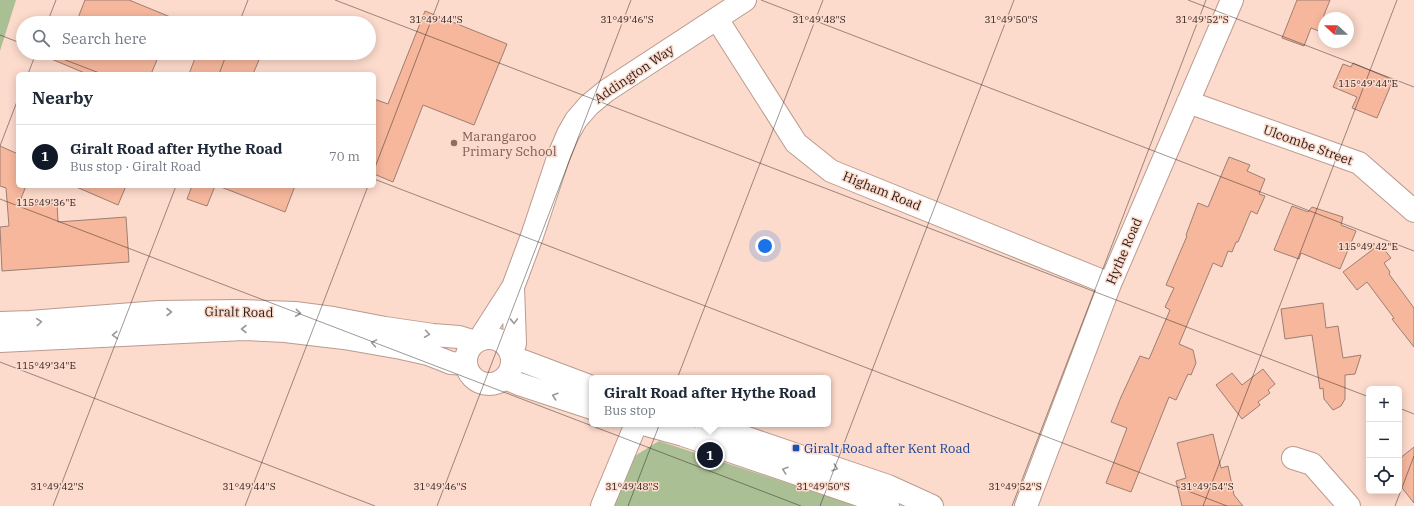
<!DOCTYPE html>
<html lang="en">
<head>
<meta charset="utf-8">
<style>
	:root { --surface:#fff; --page:#f6f6f7; --text:#1f2937; --muted:#747a83; --line:#e0e1e3; --accent:#111827 }
	body { margin:0; font-family:"IBM Plex Serif",serif; background:var(--page); color:var(--text) }
	.controls { position:absolute; right:12px; bottom:12px; display:grid; overflow:hidden; border-radius:6px; box-shadow:0 2px 10px #0003 }
	.controls button { width:36px; height:36px; display:grid; place-items:center; padding:0; border:0; border-bottom:1px solid var(--line); background:var(--surface); color:var(--text); font:20px sans-serif }
	.compass { position:absolute; left:1318px; top:12px; width:36px; height:36px; border-radius:50%; background:var(--surface); box-shadow:0 2px 10px #0003; rotate:291deg }
	.you { position:absolute; left:765px; top:246px; width:14px; height:14px; margin:-10px; border:3px solid #fff; border-radius:50%; background:#1a73e8; box-shadow:0 0 0 6px #1a73e833 }
	.badge { display:grid; place-items:center; width:26px; height:26px; border-radius:50%; background:var(--accent); color:#fff; font-size:13px; font-weight:700 }
	.pin { position:absolute; translate:-50% -50%; border:2px solid #fff; box-shadow:0 1px 4px #0006 }
	.popup { position:absolute; left:589px; top:375px; width:242px; height:52px; box-sizing:border-box; display:grid; place-content:center; border-radius:6px; background:var(--surface); filter:drop-shadow(0 1px 3px #0005); font-size:13px; white-space:nowrap; color:var(--muted) }
	.popup b { font-size:15px; color:var(--text) }
	.popup::after { content:''; position:absolute; left:50%; top:100%; margin-left:-8px; border:8px solid transparent; border-top-color:var(--surface) }
	.list { margin:0; padding:0; list-style:none }
	h2 { display:flex; justify-content:space-between; align-items:center; height:52px; margin:0; padding:0 16px; font-size:17px }
	h2 small { font-size:13px; font-weight:400; color:var(--muted) }
	.list li { display:grid; grid-template-columns:26px 1fr auto; gap:12px; align-items:center; box-sizing:border-box; height:64px; padding:0 16px; border-top:1px solid var(--line) }
	.list b { display:block; font-size:15px; white-space:nowrap }
	.list p { margin:0; font-size:13px; white-space:nowrap; color:var(--muted) }
	.list em { font-size:13px; font-style:normal; color:var(--muted) }
	.icon { flex:none; width:22px; height:22px; fill:none; stroke:currentColor; stroke-width:2; stroke-linecap:round; stroke-linejoin:round }
	.map { position:relative; flex:none; width:1414px; height:506px; overflow:hidden }
	.search { position:absolute; background:var(--surface); box-shadow:0 2px 10px #0003; left:16px; top:16px; width:360px; height:44px; display:flex; align-items:center; gap:10px; box-sizing:border-box; padding:0 14px; border-radius:22px; color:var(--muted); font-size:15px }
	.panel { position:absolute; background:var(--surface); box-shadow:0 2px 10px #0003; left:16px; top:72px; width:360px; height:116px; border-radius:6px }
	.map>svg:first-child { display:block }
	.green { fill:#abbf94 }
	.building { fill:#f6b79d; stroke:#9d7f72 }
	.lines { fill:none; stroke-linecap:round; stroke-linejoin:round }
	.minor-casing { stroke:#bb9b8e; stroke-width:24 }
	.tertiary-casing { stroke:#bb9b8e; stroke-width:24 }
	.minor { stroke:#fff; stroke-width:22 }
	.tertiary { stroke:#fff; stroke-width:22 }
	.oneway { stroke:#9e9997 }
	.ticks { fill:none; stroke:#281c17; stroke-width:1; stroke-opacity:0.45 }
	.education-dot { fill:#8d6e63; stroke:#fcdacc; stroke-width:1.5 }
	.transit-dot { fill:#1a4fb4; stroke:#fcdacc; stroke-width:1.5 }
	.labels { text-anchor:middle; dominant-baseline:central; stroke-width:3; stroke-linejoin:round; paint-order:stroke }
	.street-label { font-size:13px; fill:#281c17; stroke:#fcdacc }
	.education-label { font-size:13px; fill:#785e54; stroke:#fcdacc; text-anchor:start }
	.transit-label { font-size:13px; fill:#164399; stroke:#fcdacc; text-anchor:start }
	.ticks-label { font-size:10px; text-anchor:middle; fill:#281c17; stroke:#fcdacc; stroke-width:3; stroke-linejoin:round; paint-order:stroke }
</style>
</head>
<body>
<div class="map">
<svg width="1414" height="506" viewBox="0 0 1414 506">
	<rect width="100%" height="100%" fill="#fcdacc"/>
	<path class="green" d="M0,0h16l-16,51z
		M659,441l198,65h-243l19,-49z"/>
	<path class="building" d="M85,0h44l56,23h-109z
		M1297,0h33l-6,15v18l-13,-5 -7,18 -22,-8z
		M425,11l82,33 -33,81 -51,-20 -30,77 -19,-8v-75l14,5z
		M37,53h123l-9,21h-64z
		M197,53h65l-9,21h-64z
		M1353,63l40,17 -16,38 -25,-10 5,-11 -24,-10 10,-23 8,3z
		M0,146l18,8v32h8l-8,20 39,-3 1,19 68,-5 3,45 -127,9 -2,-44 9,-1 -3,-38 -6,-2z
		M1229,157l21,8 -3,6 18,8 -6,15 6,2 -8,18 -6,-3 -13,31h-2l-4,10 -4,-1 -6,16 -9,-4 -34,81 14,6 3,13 -5,12 -3,-1 -12,26 -7,-3 -38,95 -25,-9 21,-55 -16,-6 10,-25 19,-41 9,3 21,-49 -5,-3 9,-19 -8,-3 21,-49 -1,-1 12,-32 10,4z
		M74,186h52l-8,19z
		M192,186h23l-8,20 -20,-7z
		M221,186h74l-10,26 -64,-25z
		M1292,206l16,6 4,-5 31,10 -2,8 15,6 -16,38 -39,-16 -2,6 -25,-9z
		M1380,244l11,14 -7,5 6,9 -1,2 25,34v39l-22,-28 2,-1 -27,-36 -10,8 -14,-18z
		M1323,303l3,25 12,-2 5,32 18,-3 -6,19 -10,1v24l-4,7 -8,4 -9,-11 -1,-11 -3,1 -8,-54 -27,4 -4,-30z
		M1263,369l12,15 -7,6 2,3 -12,9 2,3 -18,14 -26,-34 16,-12 10,12z
		M1213,434l8,34 7,-2 6,29 9,11h-61l-6,-25 10,-3 -9,-35z
		M1414,447v56l-15,-19v-25z"/>
	<g class="lines">
		<g class="minor-casing">
			<path id="minor" d="M717,19l79,124 35,28 279,113
				M1188,102l171,61 55,48
				M1293,458l19,6 37,42
				M602,506l34,-82
				M1026,506l84,-222 122,-284"/>
		</g>
		<g class="tertiary-casing">
			<path id="tertiary" d="M0,323l30,-1 129,-10 80,-1 56,2 38,5 52,10 48,7 26,2 16,5
				M466 361a23 23 0 1 1 46 0a23 23 0 1 1-46 0Z
				M479,340l34,-53 19,-51 27,-81 9,-21 8,-14 13,-15 17,-14 139,-91
				M0,341l244,-12 41,2 59,7 57,10 27,6 23,9 15,1
				M512,355l3,-12 -2,-56
				M512,359l11,2 69,26
				M505,378l14,6 73,24
				M643,424l40,11 185,63 20,8
				M706,424l182,62 44,20"/>
		</g>
		<use href="#minor" class="minor"/>
		<use href="#tertiary" class="tertiary"/>
	</g>
	<defs><path id="oneway-chevron" d="M-2-3.5L2.5 0L-2 3.5" fill="none" stroke-width="1.6" stroke-linecap="round" stroke-linejoin="round"/></defs>
	<g class="oneway">
		<use href="#oneway-chevron" transform="translate(169 312)"/>
		<use href="#oneway-chevron" transform="translate(298 313) rotate(6)"/>
		<use href="#oneway-chevron" transform="translate(514 321) rotate(88)"/>
		<use href="#oneway-chevron" transform="translate(39 322) rotate(-5)"/>
		<use href="#oneway-chevron" transform="translate(244 329) rotate(-180)"/>
		<use href="#oneway-chevron" transform="translate(427 334) rotate(8)"/>
		<use href="#oneway-chevron" transform="translate(115 335) rotate(177)"/>
		<use href="#oneway-chevron" transform="translate(374 343) rotate(-170)"/>
		<use href="#oneway-chevron" transform="translate(555 396) rotate(-162)"/>
		<use href="#oneway-chevron" transform="translate(835 468) rotate(19)"/>
		<use href="#oneway-chevron" transform="translate(785 470) rotate(-161)"/>
	</g>
	<path class="ticks" d="M335,0l1034,397M761,0l653,251M1188,0l226,87M47,23l9,-23M239,23l9,-23M0,35l23,9M47,53l55,21M28,74l8,-21M219,74l8,-21M0,146l18,-47M374,170l65,-170M374,179l853,327M0,199l801,307M0,362l375,144M1399,408l15,6M53,506l123,-320M245,506l123,-320M437,506l194,-506M628,506l195,-506M820,506l194,-506M1012,506l194,-506M1203,506l194,-506M1395,506l19,-50"/>
	<circle class="education-dot" cx="454" cy="143" r="4"/>
	<rect class="transit-dot" x="792" y="444" width="8" height="8" rx="2"/>
	<g class="labels">
		<g class="street-label">
			<text transform="translate(634 74) rotate(-34)">Addington Way</text>
			<text transform="translate(1308 145) rotate(20)">Ulcombe Street</text>
			<text transform="translate(882 191) rotate(22)">Higham Road</text>
			<text transform="translate(1124 251) rotate(-67)">Hythe Road</text>
			<text transform="translate(239 312) rotate(1)">Giralt Road</text>
		</g>
		<g class="education-label">
			<text x="462" y="136">Marangaroo<tspan x="462" dy="15">Primary School</tspan></text>
		</g>
		<g class="transit-label">
			<text x="804" y="448">Giralt Road after Kent Road</text>
		</g>
	</g>
	<g class="ticks-label">
		<text x="436" y="23">31°49'44"S</text>
		<text x="627" y="23">31°49'46"S</text>
		<text x="819" y="23">31°49'48"S</text>
		<text x="1011" y="23">31°49'50"S</text>
		<text x="1202" y="23">31°49'52"S</text>
		<text x="1368" y="87">115°49'44"E</text>
		<text x="46" y="206">115°49'36"E</text>
		<text x="1368" y="250">115°49'42"E</text>
		<text x="46" y="369">115°49'34"E</text>
		<text x="57" y="490">31°49'42"S</text>
		<text x="249" y="490">31°49'44"S</text>
		<text x="440" y="490">31°49'46"S</text>
		<text x="632" y="490">31°49'48"S</text>
		<text x="823" y="490">31°49'50"S</text>
		<text x="1015" y="490">31°49'52"S</text>
		<text x="1207" y="490">31°49'54"S</text>
	</g>
</svg>
<div class="controls">
<button>+</button>
<button>−</button>
<button><svg class="icon" aria-label="locate" viewBox="0 0 24 24"><circle cx="12" cy="12" r="6"/><path d="M12 2v4M12 18v4M2 12h4M18 12h4"/></svg></button>
</div>
<svg class="compass" viewBox="-18 -18 36 36"><path d="M0-13l5 13h-10z" fill="#e53935"/><path d="M0 13l5-13h-10z" fill="#747a83"/></svg>
<div class="you"></div>
<div class="pin badge" style="left:710px;top:455px">1</div>
<div class="popup"><b>Giralt Road after Hythe Road</b>Bus stop</div>
<div class="search"><svg class="icon" aria-label="search" viewBox="0 0 24 24"><circle cx="10" cy="10" r="6"/><path d="M15 15l6 6"/></svg>Search here</div>
<section class="panel">
<h2>Nearby<small></small></h2>
<ul class="list">
<li><span class="badge">1</span><div><b>Giralt Road after Hythe Road</b><p>Bus stop · Giralt Road</p></div><em>70 m</em></li>
</ul>
</section>
</div>
</body>
</html>
